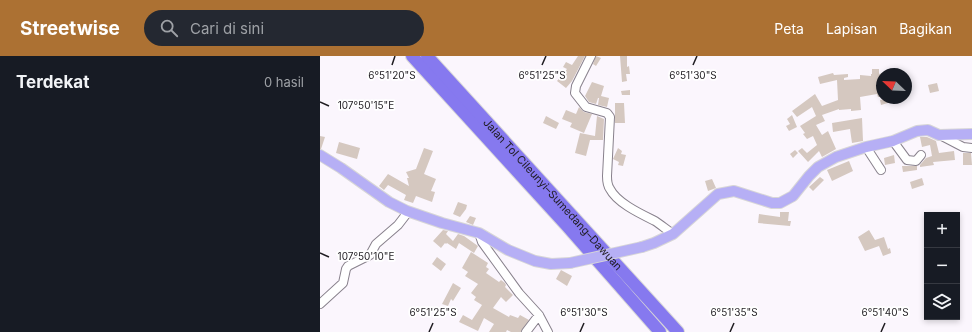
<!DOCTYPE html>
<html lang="id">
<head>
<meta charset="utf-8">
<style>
	:root { --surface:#171b24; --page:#242831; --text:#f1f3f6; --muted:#9ea1a6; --line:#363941; --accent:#ac7133 }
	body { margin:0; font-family:Inter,sans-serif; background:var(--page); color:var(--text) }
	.controls { position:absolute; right:12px; bottom:12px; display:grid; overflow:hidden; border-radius:0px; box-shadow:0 2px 6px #0003 }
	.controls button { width:36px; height:36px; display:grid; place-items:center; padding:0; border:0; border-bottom:1px solid var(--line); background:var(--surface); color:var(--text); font:20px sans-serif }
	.compass { position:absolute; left:556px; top:12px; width:36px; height:36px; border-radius:50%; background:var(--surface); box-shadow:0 2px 6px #0003; rotate:293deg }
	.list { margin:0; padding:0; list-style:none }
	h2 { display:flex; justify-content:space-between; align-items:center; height:52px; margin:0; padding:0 16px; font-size:17px }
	h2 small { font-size:13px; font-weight:400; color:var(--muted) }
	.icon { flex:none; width:22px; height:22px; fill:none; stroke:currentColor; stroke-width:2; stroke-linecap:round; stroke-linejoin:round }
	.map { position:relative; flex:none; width:652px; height:276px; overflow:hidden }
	header { display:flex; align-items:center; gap:24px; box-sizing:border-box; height:56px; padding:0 20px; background:var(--accent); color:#fff }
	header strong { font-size:19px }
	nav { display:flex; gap:22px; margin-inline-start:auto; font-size:14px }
	.search { width:280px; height:36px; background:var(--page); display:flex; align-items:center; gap:10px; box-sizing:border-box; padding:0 14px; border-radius:22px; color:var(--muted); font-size:15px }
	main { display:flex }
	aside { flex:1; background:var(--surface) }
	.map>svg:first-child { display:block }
	.building { fill:#d5c8c0 }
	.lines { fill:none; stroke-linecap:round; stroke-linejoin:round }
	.minor-casing { stroke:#88818c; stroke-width:10 }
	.major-casing { stroke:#d7d6d7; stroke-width:12 }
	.highway-casing { stroke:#d7d6d7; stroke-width:14 }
	.minor { stroke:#fff; stroke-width:8 }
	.major { stroke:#b6aff5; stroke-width:10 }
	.highway { stroke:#8679ef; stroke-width:12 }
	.major-bridge-casing { stroke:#d7d6d7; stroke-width:12; stroke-linecap:butt }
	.major-bridge { stroke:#b6aff5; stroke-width:10 }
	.ticks { fill:none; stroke:#1f1c21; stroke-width:1.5 }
	.labels { text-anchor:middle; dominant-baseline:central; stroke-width:3.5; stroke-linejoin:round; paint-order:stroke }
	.street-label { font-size:11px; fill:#1f1c21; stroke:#fff }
	.ticks-label { font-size:10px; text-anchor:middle; fill:#1f1c21; stroke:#fff; stroke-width:3.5; stroke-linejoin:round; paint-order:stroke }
</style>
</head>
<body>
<header>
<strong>Streetwise</strong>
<div class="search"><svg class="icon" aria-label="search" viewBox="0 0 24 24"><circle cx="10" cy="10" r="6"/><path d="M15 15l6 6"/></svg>Cari di sini</div>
<nav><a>Peta</a><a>Lapisan</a><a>Bagikan</a></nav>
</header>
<main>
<aside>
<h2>Terdekat<small>0 hasil</small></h2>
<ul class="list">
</ul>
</aside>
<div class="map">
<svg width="652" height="276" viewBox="0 0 652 276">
	<rect width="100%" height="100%" fill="#fbf6fd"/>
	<path class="building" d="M258,0h7l-13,25 -6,7 -9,-7 10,-12 -4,-2 3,-5 6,3z
		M276,0l5,2 -5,8 -3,-2z
		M300,0h7v11l2,-1 1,8h-4l1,7 -5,1z
		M552,13h7v5l3,-1v24h-4l-1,-3 -17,3 1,13 -10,1v-2l-12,1v-1l-17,6 3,6 -9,4 6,10 6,-4 8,18 -14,8 -3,-6 -11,11 -10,-11 4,-3 5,5 10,-8 -4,-9 -6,3 -4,-5 2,-1 -5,-7 16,-10 -4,-9 -15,10 -5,-6 23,-17 7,12 16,-6 -1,-20 -17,4 -2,-7 15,-4 1,2 14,-1v3l-4,1v2l16,-1v-4l11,1v-2h1z
		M272,26l12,4 -3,10 8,2 -2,9 -9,-2 1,-7h-1l-2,6 -7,-2 -4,-6z
		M617,27l2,8 -9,2 -2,-8z
		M310,34v5h-8l-1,-4z
		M570,42l1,4 -10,3 -1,-5z
		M295,47h9l1,20h-10z
		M259,51l5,5 8,2 -8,19 -14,-6 2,-4 -10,-4 4,-9 10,4z
		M472,59l5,12 -8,4 -3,-5 4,-2 -3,-5z
		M226,60l13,7 -3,6 -13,-6z
		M277,60l7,3 -1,21h-13l-4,16 -11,-3 5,-20 15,3z
		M542,62l1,23 -11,2 -2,-14 -17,3 -1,-9z
		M0,80l5,1 -4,12h-1z
		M600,81h7l9,4 3,12 15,-2 1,9 -22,2 1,3 -14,2v-2l6,-7 6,-2 -2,-11 -8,2z
		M19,86l21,6 -3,11 -21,-6z
		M104,92l9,3 -9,23 12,5 -5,12 4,1 -3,10 -16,-6 -3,7 -9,-3 2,-5 -18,-10 -4,5 -5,-4 9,-12 21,12 -2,-8h2l-3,-6 10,-3z
		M298,92l4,3 -1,3 5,1 -3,11 -5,-1 1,-3 -6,-3z
		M475,94l3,3 -5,5 -3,-4z
		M643,97h8l1,12h-9z
		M574,99l1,8 -10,2 -1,-7z
		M529,105l4,10 -21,10 -5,-11z
		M582,110h15v4l-14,2z
		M500,121l4,3 -11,11 -4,-4z
		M602,122l2,7 -12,4 -2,-7z
		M392,123l4,9 -8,3 -3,-10z
		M138,146l9,3 -1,4 -6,8 -7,-3z
		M460,156h9l-1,9h3l-1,5 -32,-3 1,-9 21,3z
		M150,160l6,2 -3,7 -7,-3z
		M123,174l5,1 -2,3 7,7 5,-7 6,2 14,10 -4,7 -15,-10 -3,6 -9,-6 -1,1 -1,-1 -4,5 -8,-7z
		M549,174l6,10 9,-3 4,12 2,-1 1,5 -8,3 -4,-10 -14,5 -7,-14z
		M151,196l17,11 -2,4 3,2 -3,4 13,9 2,-2 4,3 1,2 -1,2 8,8 -7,7 -5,-5 -8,11 16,9 1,-2 8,3 2,-3 9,5 -8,12h-10l-4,-2 -1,2h-17l5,-8 -10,-6 -6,13 -19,-9 4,-7 9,5 10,-15 -8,-5 2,-3 -5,-4 7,-9 -13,-8 3,-4 -6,-4z
		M117,201l9,7 -5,7 -9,-7z
		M241,214l11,6 -5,10 -11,-7z
		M133,227l8,5 -8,13 -2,-2 -3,7 -6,-2z"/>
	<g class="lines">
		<g class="minor-casing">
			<path id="minor" d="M271,0l-15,30 -1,7 11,14 21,6 3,4 -3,59c0,5 0,9 3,13 7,14 31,25 45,32 6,4 12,9 18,13
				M620,79l23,12 9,1
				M573,85l14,19 9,1 5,-6
				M546,91l15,23
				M159,177l3,9 37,51 20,22 9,17
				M0,248l23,-21 3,-14 2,-3 22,-11 6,-11 22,-19 10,-13
				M206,276l13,-17"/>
		</g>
		<g class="major-casing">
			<path id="major" d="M0,99l21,13 48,34 18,9 35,12 37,10 29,17 27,11 16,3 19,-1
				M322,191l12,-4 19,-9 45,-40 16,-3 38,12h8l13,-7 16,-20 9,-9 18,-10 30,-10 27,-6 24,-10 11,-1 11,5 33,-1"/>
		</g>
		<g class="highway-casing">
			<g id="highway">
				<path d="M92,0l155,170 93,106"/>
				<path id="s1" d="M107,0l251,276"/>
			</g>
		</g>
		<use href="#minor" class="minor"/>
		<use href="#major" class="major"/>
		<use href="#highway" class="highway"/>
		<g class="major-bridge-casing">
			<path id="major-bridge" d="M250,207l72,-16"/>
		</g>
		<use href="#major-bridge" class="major-bridge"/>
	</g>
	<path class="ticks" d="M72,9l3,-9M222,9l4,-9M373,9l4,-9M0,46l9,4M0,197l9,4M109,276l4,-9M260,276l4,-9M410,276l4,-9M561,276l4,-9"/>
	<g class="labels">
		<g class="street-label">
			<text stroke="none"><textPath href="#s1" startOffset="187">Jalan Tol Cileunyi–Sumedang–Dawuan</textPath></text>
		</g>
	</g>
	<g class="ticks-label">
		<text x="72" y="23">6°51'20"S</text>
		<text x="222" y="23">6°51'25"S</text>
		<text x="373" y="23">6°51'30"S</text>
		<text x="46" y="53">107°50'15"E</text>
		<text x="46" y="204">107°50'10"E</text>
		<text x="113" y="260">6°51'25"S</text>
		<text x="264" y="260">6°51'30"S</text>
		<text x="414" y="260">6°51'35"S</text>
		<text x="565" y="260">6°51'40"S</text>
	</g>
</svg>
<div class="controls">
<button>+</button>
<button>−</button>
<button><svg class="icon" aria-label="layers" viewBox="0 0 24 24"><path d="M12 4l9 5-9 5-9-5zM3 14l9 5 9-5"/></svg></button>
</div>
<svg class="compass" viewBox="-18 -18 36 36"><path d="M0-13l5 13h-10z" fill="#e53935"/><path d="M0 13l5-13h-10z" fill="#9ea1a6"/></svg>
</div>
</main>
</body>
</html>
